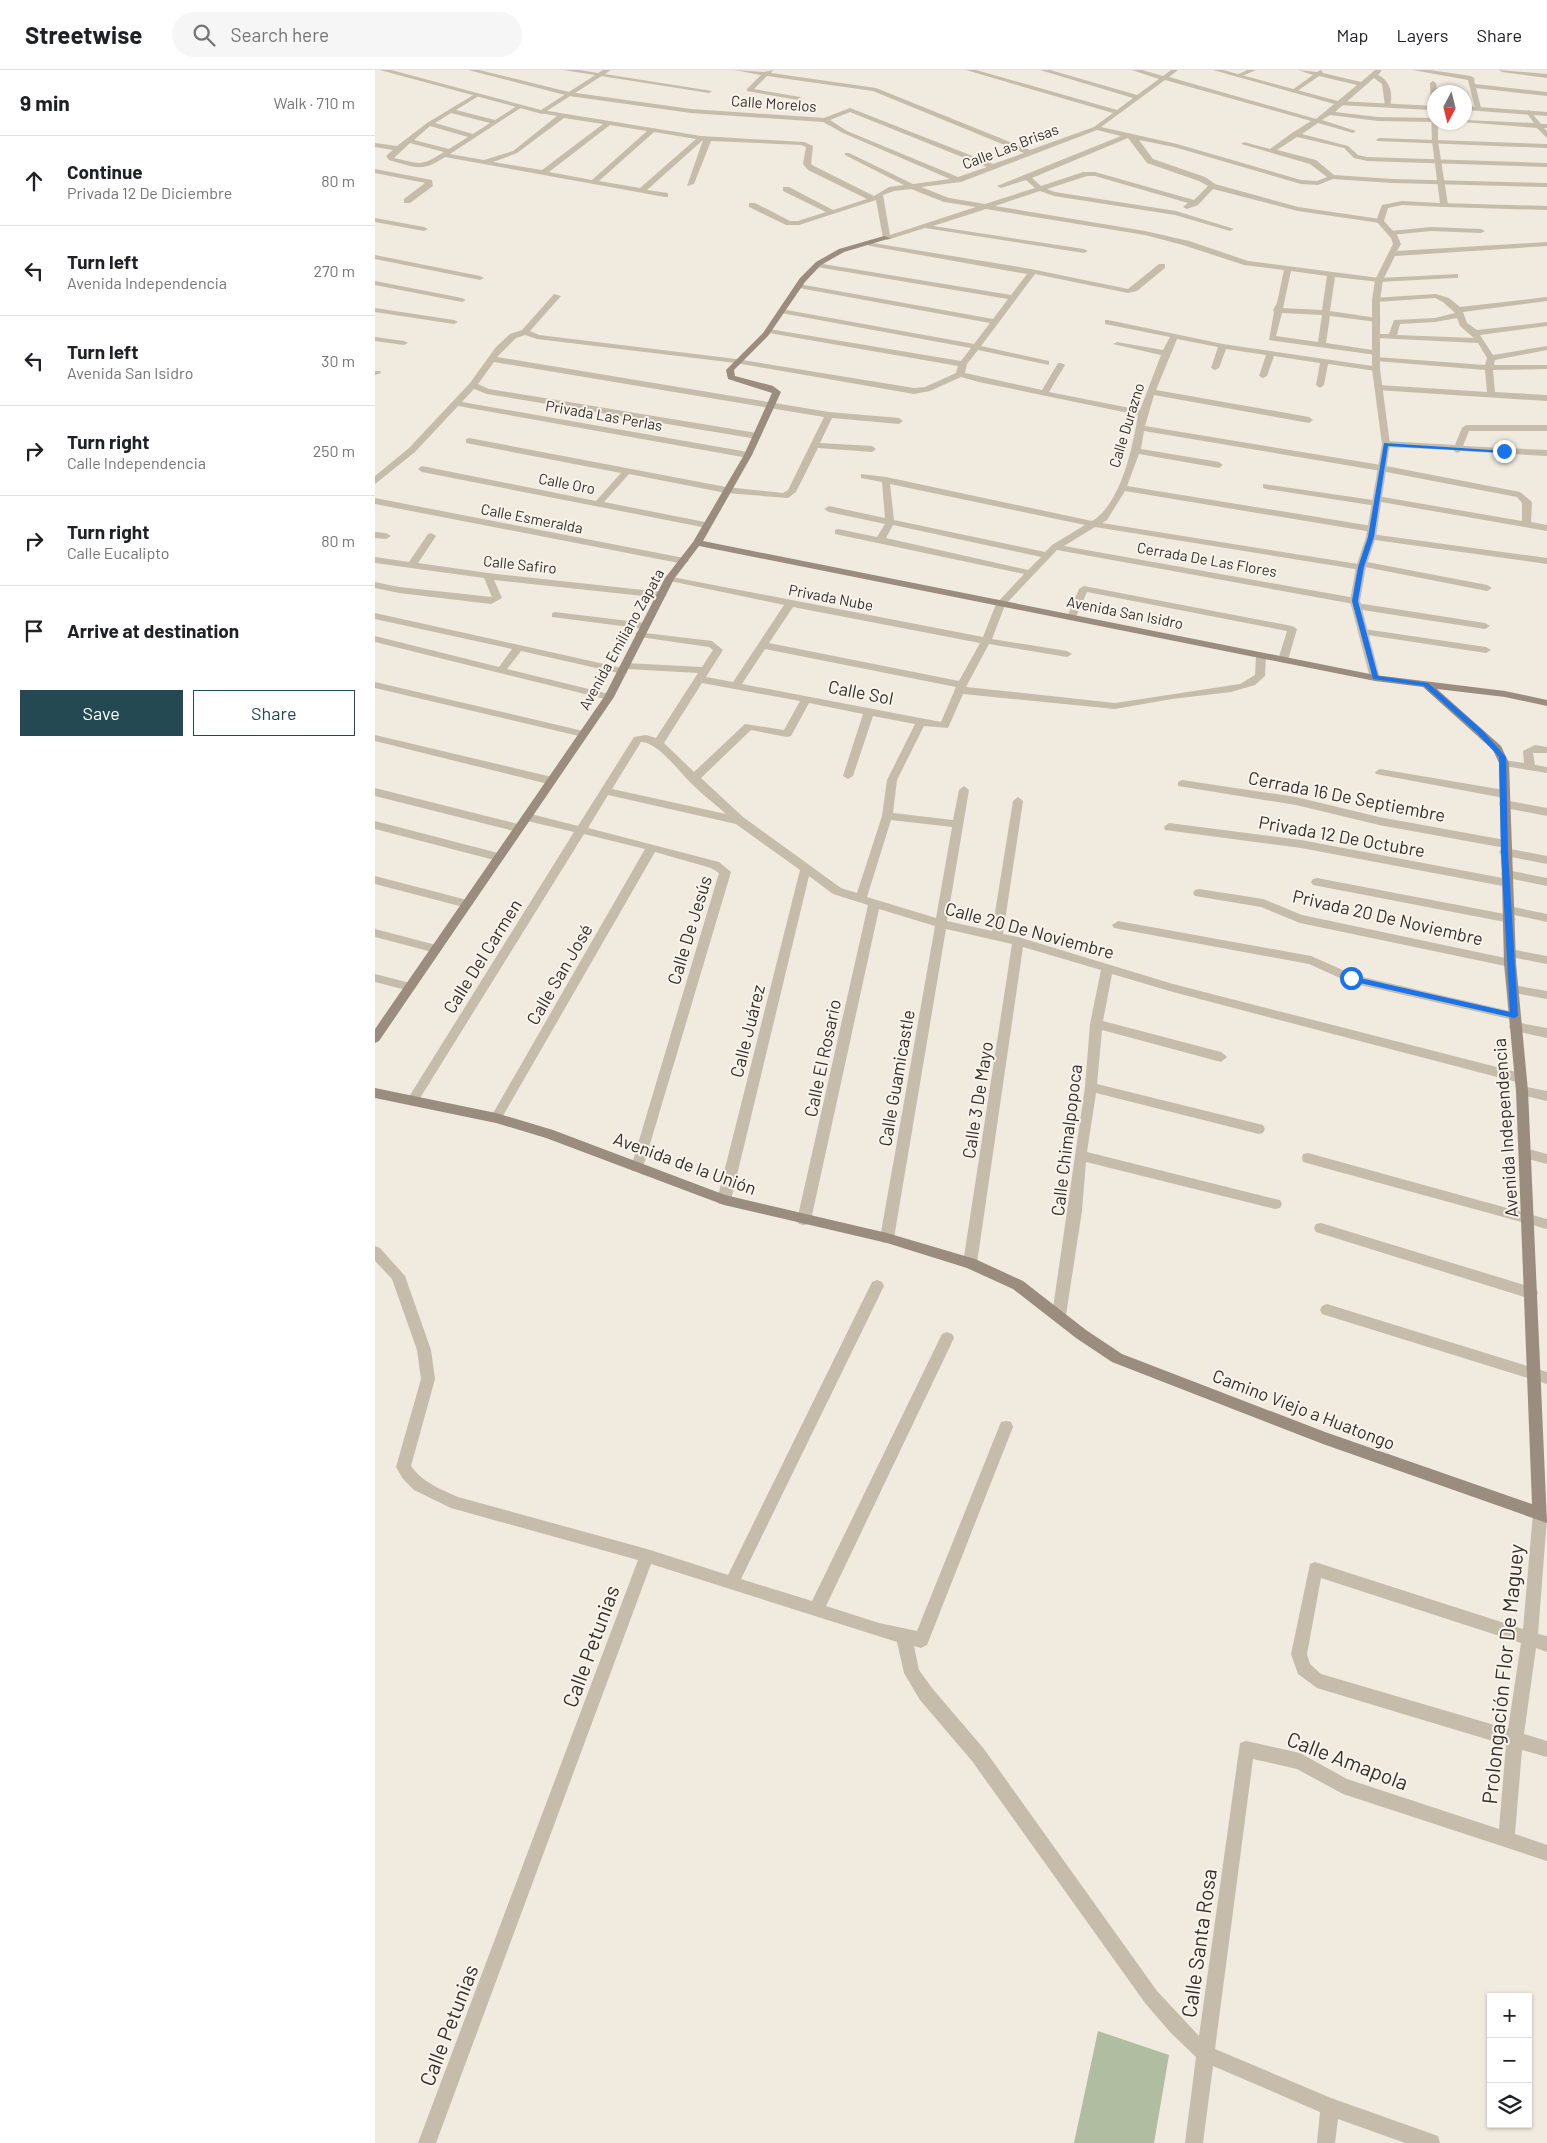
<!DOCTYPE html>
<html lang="en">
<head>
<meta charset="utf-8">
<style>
	:root { --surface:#fff; --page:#f6f6f6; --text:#202124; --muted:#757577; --line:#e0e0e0; --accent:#254952 }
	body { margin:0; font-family:Barlow,sans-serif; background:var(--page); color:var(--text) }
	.controls { position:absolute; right:15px; bottom:15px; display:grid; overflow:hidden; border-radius:0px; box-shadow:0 1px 4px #0004 }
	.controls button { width:45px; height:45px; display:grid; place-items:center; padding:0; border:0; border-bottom:1px solid var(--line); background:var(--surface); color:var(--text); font:25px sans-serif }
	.compass { position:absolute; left:1052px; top:15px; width:45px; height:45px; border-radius:50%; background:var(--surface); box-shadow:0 1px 4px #0004; rotate:187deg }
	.stop { position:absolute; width:15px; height:15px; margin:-11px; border:4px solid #1a73e8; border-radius:50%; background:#fff }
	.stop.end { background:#1a73e8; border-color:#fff; box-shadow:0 1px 5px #0008 }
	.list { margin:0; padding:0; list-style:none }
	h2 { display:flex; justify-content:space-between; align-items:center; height:65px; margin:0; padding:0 20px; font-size:21px }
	h2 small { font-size:16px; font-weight:400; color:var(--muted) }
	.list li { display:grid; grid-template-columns:32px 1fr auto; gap:15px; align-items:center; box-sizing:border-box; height:90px; padding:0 20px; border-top:1px solid var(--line) }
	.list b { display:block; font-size:19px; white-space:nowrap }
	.list p { margin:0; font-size:16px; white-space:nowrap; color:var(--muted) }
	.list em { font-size:16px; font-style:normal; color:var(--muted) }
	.actions { display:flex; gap:10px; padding:15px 20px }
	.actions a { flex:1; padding:11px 0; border:1px solid var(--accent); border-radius:0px; text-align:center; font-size:18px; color:var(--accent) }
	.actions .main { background:var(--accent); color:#fff }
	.icon { flex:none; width:28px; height:28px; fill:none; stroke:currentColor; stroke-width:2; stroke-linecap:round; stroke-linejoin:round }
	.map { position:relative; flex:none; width:1172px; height:2073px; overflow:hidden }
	header { display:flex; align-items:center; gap:30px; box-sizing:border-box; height:70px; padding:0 25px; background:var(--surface); border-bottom:1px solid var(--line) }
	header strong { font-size:24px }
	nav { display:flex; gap:28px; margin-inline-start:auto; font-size:18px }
	.search { width:350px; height:45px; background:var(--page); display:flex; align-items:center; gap:12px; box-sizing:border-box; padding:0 18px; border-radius:28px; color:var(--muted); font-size:19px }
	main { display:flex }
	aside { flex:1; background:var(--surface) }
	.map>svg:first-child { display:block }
	.green { fill:#b0bda1 }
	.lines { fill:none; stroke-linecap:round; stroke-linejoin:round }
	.minor { fill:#c6bcac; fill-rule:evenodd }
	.tertiary { fill:#c6bcac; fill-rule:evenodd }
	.secondary { fill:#9a8c7e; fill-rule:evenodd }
	.route { fill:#1a73e8 }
	.labels { text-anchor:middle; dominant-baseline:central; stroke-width:4; stroke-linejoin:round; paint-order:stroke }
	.far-street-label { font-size:15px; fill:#352f2a; stroke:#f8f3eb }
	.street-label { font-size:18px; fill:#352f2a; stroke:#f8f3eb }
	.near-street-label { font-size:21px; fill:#352f2a; stroke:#f8f3eb }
</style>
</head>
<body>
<header>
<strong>Streetwise</strong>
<div class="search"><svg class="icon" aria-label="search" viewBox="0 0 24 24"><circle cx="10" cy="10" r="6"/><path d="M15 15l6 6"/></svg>Search here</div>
<nav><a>Map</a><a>Layers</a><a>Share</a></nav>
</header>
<main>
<aside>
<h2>9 min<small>Walk · 710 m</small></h2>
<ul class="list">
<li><svg class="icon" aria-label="ahead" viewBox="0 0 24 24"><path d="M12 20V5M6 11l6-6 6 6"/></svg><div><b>Continue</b><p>Privada 12 De Diciembre</p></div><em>80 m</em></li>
<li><svg class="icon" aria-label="left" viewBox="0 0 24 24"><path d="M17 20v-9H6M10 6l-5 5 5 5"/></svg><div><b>Turn left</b><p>Avenida Independencia</p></div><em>270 m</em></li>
<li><svg class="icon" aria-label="left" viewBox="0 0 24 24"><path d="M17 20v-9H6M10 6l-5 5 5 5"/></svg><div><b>Turn left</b><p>Avenida San Isidro</p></div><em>30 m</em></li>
<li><svg class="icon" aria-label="right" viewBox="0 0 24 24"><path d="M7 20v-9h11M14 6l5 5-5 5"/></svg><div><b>Turn right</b><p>Calle Independencia</p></div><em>250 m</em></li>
<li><svg class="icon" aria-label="right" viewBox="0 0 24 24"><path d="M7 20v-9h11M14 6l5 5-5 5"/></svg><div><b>Turn right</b><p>Calle Eucalipto</p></div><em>80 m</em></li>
<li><svg class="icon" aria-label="arrive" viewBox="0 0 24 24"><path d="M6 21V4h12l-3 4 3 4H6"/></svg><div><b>Arrive at destination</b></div></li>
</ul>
<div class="actions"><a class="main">Save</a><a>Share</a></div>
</aside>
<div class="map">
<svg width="1172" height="2073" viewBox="0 0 1172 2073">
	<rect width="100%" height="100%" fill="#f0eadf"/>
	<path class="green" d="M723,1961l71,24 -15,88h-80z"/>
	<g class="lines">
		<path class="minor" d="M93,0h11l90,22 122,17 133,9 26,-10 143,56 31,-11 -151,-62 -106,-15 -13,13 46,8 1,1 -3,2 -51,-9v-2l14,-14 -27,-5 30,2 9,-2 -2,3 105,15 154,62 64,-23 19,-14 -147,-43h10l141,40 16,-12 -93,-28h10l87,25 22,-16 -27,-9h10l21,6 8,-6h7l-9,7 147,42 41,-34 -38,-9 -23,16h-4v-2l21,-15 -15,-5 19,2 4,-2 2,3 38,9 14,-12h7l-4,5c13,6 15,19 12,32l-5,-1 -3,-22 -8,-6 -39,34 43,5 57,1v4l-57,-1 -48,-6 -8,5 34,11 -3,2 -35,-10 -16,11 46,12 10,9 9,2 180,6v4l-180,-6 -13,-3 -10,-10 -47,-11 -20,13 39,10 18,15 59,4 154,4v4l-154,-4 -60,-4 -15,6 -17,-1 -127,-37 -35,-7 14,19 52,18 10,7 83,23 82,12 4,2 -4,2 -82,-12 -85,-22 -15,16 -11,4 -4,-2 5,-4 -93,-27h-8l-40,13 8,3 121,19 58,18 -4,2 -55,-16 -121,-19 -14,-5 -45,15 150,25 44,10 59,20 131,17 79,-4v4h-3l-76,4 -44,-5 -5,34 47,7 4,2 -4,2 -47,-6 -4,27 53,8 1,2 -4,2 -107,-15 5,-28 -1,-2 4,-7 7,-33 -40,-5 -61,-20 -38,-10 -159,-26 -53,17 151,23 4,2 -4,2 -159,-25 -38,12 -4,-2 -7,-38 -77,25h-13l-37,-18v-4h6l35,18h8l28,-9 -43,-21v-4h6l44,23 34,-11 -59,-29 -5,-6 3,-17 -5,-2 -90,-4 -17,43 -7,2 16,-46 -56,50 21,3v4h-3l-220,-40c-24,16 -30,10 -56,3l-3,-4 7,-6 -18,-3v-4l22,3 30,-23 48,-29 3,2 -1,1 -21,13 39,10 22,-14 5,1 -72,47 34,6 29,-9 44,-35 -17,-3 -1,-1 3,-2 159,26 103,6 9,4 -2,18 3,2 60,30 15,-9 15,-2 -59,-30v-2h4l64,31 37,-5 -107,-46 -20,-11 -132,-9 -122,-17zM790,10l146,41 -19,12 -22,16 -26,-7 -3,2 69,20 17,13 -10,4 -16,-1 -124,-36 -76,-17zM475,42l137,55 -29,10 -111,-46 -17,-11zM76,43l39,10 -17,11 -38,-11zM189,48l39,6 -61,46 -49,-8 24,-9zM235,55l37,6 -55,49 -43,-8zM55,56l38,11 -19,12 -35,-9zM722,60l24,6 -124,50 4,2 25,-8 9,8 -50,16 -36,-6 -28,-11 40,-5zM279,62l42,7 -56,49 -41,-7zM753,68l19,25 52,18 9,5 -14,14 -99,-28h-12l-42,14 -9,-8zM35,73l34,9c-24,15 -22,12 -50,6zM536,119l33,13 32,5 -86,28 -7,-40 11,-4zM916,201l36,5 -5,34 -39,-2zM907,243l40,2 -4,27 -42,-6z
			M188,0h16l133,21 -3,2z
			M872,0h9l-16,7 -5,-1z
			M1038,0h17l41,6 3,2 1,6 72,8v4l-71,-8 5,20 -3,2 -3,-2 -7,-28z
			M1124,0l48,4v4l-45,-6z
			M1058,11l3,2 1,9h-2l-1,18 -3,-2 -1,-25z
			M1154,40l12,14h6v4h-3l3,3v7l-10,-10 -75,-6h3v-2l69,3 -8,-11z
			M1004,68l168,6v4l-170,-7 -1,-1z
			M0,99l57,11 1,6 -23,17h-6v-4l21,-16 -50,-10z
			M1066,133l106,3v4l-103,-3h-3z
			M0,148l49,9 4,2 -4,2 -49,-9z
			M1056,157l50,2 4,2 -4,2 -50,-2 -40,4 -4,-2 4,-2z
			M492,172l164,27 97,20 31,-25h6v4l-28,23 -9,2 -93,-19 -54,72 68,15v4l-71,-15 -11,14 -2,9 77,17 16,-27h3l4,2 -16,27 91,18 21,-55 -48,-11 4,-2 46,8 7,-13 -65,-13v-4h3l115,24 156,23v4h-3l-48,-7 -4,21 -4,3 -4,-3 4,-22 -46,-7 -7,20 -4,2 -4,-2 7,-21 -40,-6 -7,19 -4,2 -4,-2 7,-21 -41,-8 -21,51 153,27 4,3 -4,3 -155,-28 -9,31 236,39 139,27 12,10 -1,20 16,3v6l-166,-29 -4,4 -111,-17 -3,-1v-4l110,16 4,-4 145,25v-18l-5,-6 -136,-26 -237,-40 -3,18 78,13 4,3 -4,3 -80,-14 -12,32 245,40 5,3 -5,3 -247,-41 -18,29 -5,3 256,41 4,-3 125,24 5,3 -5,3 -122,-24 -4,3 -266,-43 -31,19 291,52 5,3 -3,2 128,20 5,3 -5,3 -129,-20 -5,-3 3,-2 -297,-54 -52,55 -13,34 75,12 5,3 -5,3 -78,-13 -23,43 149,16 125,-19 15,-9 1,-19 5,-3 5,3 -1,20 -10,9 -24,7 -59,7 -57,10 -152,-15 -15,34 -24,-2 -27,54 -4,33 60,7 6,-30 5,-4 5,4 -22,131 45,10 21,-130 5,-4 5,4 -20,133 15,3 155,47 347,89 6,5 -6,5 -347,-91 -61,-18 -9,47 118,31 6,5 -6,5 -119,-32 -5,54 162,40 4,1 2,4 -2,4 -4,1 -163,-41 -9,59 188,47 5,1 2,4 -2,4 -5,1 -189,-47 -4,49 -16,104 -2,4 -5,2 -5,-2 -2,-4 33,-228 5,-63 11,-54 -78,-23 -46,316 -2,4 -5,2 -5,-2 -2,-4 49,-319 -66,-15 -52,309 -2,4 -5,1 -5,-1 -2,-4 55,-312 -56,-17 -68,311 -2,4 -5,1 -5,-1 -2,-4 71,-315 -35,-11 -24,-18 -78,324 -2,4h-10l-2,-4 83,-330 -64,-46 -128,-29 -20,33 131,34 12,10 -89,299h-10l-1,-4 88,-294 -8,-5 -56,-16 -155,269h-8l-2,-3 2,-3 153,-266 -61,-15 -167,269h-8l-2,-3 167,-268 -51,-12 -1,-3 1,-3 4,-1 51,13 56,-89 12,-2 10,3 42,-65 -71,-4v4l-4,1 -102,-23 -14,18 106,26v4l-4,1 -234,-58v-6l124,31 13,-18 -137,-30v-6l247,55v-4l4,-1 76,4 11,-17 -4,-3 -69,-10 -5,-3 2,-2 75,9 11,9 -17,27 27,5 51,-77 -114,-24 -3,-1v-4l316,61 13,-33 28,-30 -189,-40v-4l3,-1 39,8 8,-13 -56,-12 -5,-3 5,-3 56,12 -3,-36 -21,-4v-4l25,3 206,44c29,-17 41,-75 46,-106l-159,-33 -18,-5 -31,14 -16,3 -178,-31 -199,-24 -12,-4 -9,3 -19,19 332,55 70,6 4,3 -4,3 -67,-6 -12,25 52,3 4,3 -4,3 -54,-4 -22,44 -8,6 -62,-5 -97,-19 -25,28 106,21v4l-3,1 -285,-56 -4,-3 4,-3 174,35 25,-28 -155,-30v-4l3,-1 257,49 57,6 5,-3 36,-73 -330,-55 -16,22 11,5 268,44 4,3 -4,3 -270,-45 -13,-5 -12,13 286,50 4,3 -4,3 -290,-52 -43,46 -40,32v-8l34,-28 61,-65 26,-36 14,-13 12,-4 32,-36 7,2 -31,35 9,4 197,24 178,29 11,-1 31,-14 2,-7 -189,-33 -4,-2 4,-2 192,32 10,-13 -190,-35 -4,-2 4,-2 193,35 16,-21 -191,-35 -4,-2 4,-2 194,35 15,-20 -191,-32 -4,-2 4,-2 194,32 16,-21 -157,-28 -4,-2zM515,414l195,41 -33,20 -7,7 -151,-32zM518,455l148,32 -13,13 -142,-32zM418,537l187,36 -21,38 -190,-38zM390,579l191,38 -15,35 -199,-38zM327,613l98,18 -16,29 -39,-6 -51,48 -30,-29zM434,633l54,11 -20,62 5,3 5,-3 20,-60 42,8 -28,56 -5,36 -25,77 -16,-5 -98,-71 -42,-39 50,-48 36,7 4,-1zM266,672c15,-1 38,29 47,38 11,12 26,23 38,34l-114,-25zM516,750l61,7 -16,91 -69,-21z
			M0,185l105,21 4,2 -4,2 -105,-21z
			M0,211l87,17 4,2 -4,2 -87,-17z
			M1061,224l13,4 11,9 87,-10v4l-84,11 4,11 10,7 70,-8v4l-67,9 13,20 54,-9v4l-52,10 -1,5h53v4l-54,1 2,22 52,3v6l-171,-11v-4l3,-1 108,7 -2,-22 -109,-9 -4,-2 4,-2 109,8 2,-7 -9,-15 -101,-5 -4,-2 4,-2h12l5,-14 41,-2 20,-5 -12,-11 -8,-4 -59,4h-3v-4zM1082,248l3,8 14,12 -77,-3 3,-11 35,-2z
			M0,238l79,12 4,2 -4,2 -79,-12z
			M0,267l29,4 4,2 -4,2 -29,-4z
			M0,301h5l1,2 -6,2z
			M1091,355h81v6h-78l-6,15 84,4v6l-86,-5 -4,2 -4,-3 -67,-3 -4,-3 4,-3 69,4 7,-17z
			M0,428l309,60 5,3 -5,3 -309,-60z
			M0,462l11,1 5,3 -5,3 -11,-1z
			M56,463l5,3 -18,27 70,10 174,19 5,3 -5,3 -168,-18 8,18 -11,6 -92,-11 -24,-5v-6l24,5 93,10 -8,-19 -109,-15v-6l34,5 19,-28z
			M996,464l176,24v6l-179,-25 -2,-2z
			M709,516l208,40 5,3 -9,31 -5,3 -5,-3 9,-29 -200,-39 -12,27h-6l-2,-2 12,-28z
			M180,542l90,11 5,3 -5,3 -93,-12v-4z
			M989,559l122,18 5,3 -5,3 -125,-19v-4z
			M0,612l208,49 5,3 -5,3 -208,-49z
			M0,665l177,42 5,4 -5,4 -177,-44z
			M1160,675l12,2v6h-14l2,12 12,2v6l-43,-7 -5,-3 5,-3 20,3 -1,-12z
			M1005,699l124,21 5,4 -5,4 -128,-24 -1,-2z
			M807,710l114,17 83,20 126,23 5,4 -5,4 -126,-23 -83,-20 -118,-19v-4z
			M0,718l143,36 5,4 -5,4 -143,-36z
			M1129,730l43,8v8l-47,-9 -1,-3 1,-3z
			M0,751l123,32 6,4 -6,4 -123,-32z
			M794,753l132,17 207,39 6,4 -6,4 -207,-39 -136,-18 -1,-3z
			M1130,778l42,8v8l-46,-9 -2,-3 2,-3z
			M1132,800l40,8v8l-44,-9 -2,-3 2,-3z
			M0,806l92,24 6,4 -6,4 -92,-24z
			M942,808l193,37 6,4 -6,4 -197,-38 -2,-3 2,-3z
			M824,819l64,10 39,16 208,44 6,4 -6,4 -210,-44 -39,-16 -66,-11 -2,-3 2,-3z
			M1134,836l38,8v8l-42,-9 -2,-3z
			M743,851l193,35 43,19 160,37 6,4 -6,4 -163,-37 -42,-19 -195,-36 -2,-3z
			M0,859l65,17 2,3 -6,4 -61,-16z
			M1135,879l37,7v8l-41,-8 -2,-3 2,-3z
			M0,904l39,10 2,3 -6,4 -35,-9z
			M1138,915l34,6v8l-38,-7 -2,-3 2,-3z
			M1140,952l32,6v10l-36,-8 -2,-3 2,-3z
			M1147,1016l25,5v10l-29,-7 -2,-3 2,-3z
			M1150,1078l22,6v10l-27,-7 -1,-4 1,-4z
			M933,1083l239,66v10l-244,-67 -1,-4 1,-4z
			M946,1153l210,64 5,2 2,4 -2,4 -5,2 -215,-67 -2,-4 2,-4z
			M0,1176l5,2 25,28 26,74 4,29 -24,87c11,16 29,23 47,31l189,52 81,26 144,-293 5,-2 5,2 2,4 -143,293 71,22 130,-267 5,-2 5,2 2,4 -128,268 53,17 38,8 82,-204 2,-5 5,-1 5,1 2,5 -86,218 -6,3 -7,-2 5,24 13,18 52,61 173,242 42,45 41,-293 6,-2 54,12 47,26 152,50 7,-84 -189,-57 -19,-14 -7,-20 19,-90 5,-2 208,67 10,-116 2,-5 5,-2 5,2 2,10 -9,116 9,2v16l-11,-4 -12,86 23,7v16l-25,-7 -7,84 32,11v16l-204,-67 -46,-25 -44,-10 -38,290 116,49 107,38 2,7h-35l-67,-24 -3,24h-18l3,-31 -107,-46 -10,77h-18l11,-86 -26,-25 -25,-29 -173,-242 -52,-61 -16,-27 -7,-31 -246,-78 -215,579h-18l220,-583 -187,-52 -37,-18 -11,-11 -7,-12 25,-88 -4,-29 -25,-71 -17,-18zM946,1508l200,65 -13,86 -187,-55 -11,-10 -3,-10z
			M952,1234l220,68v12l-225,-70 -2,-4 2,-4z"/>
		<path class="tertiary" d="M5,0h11l150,40 62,-40h8l-69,44z
			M838,0h10l115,31 97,5v16h3v19l10,64 -4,2 -42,-2 -14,3 -4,13 13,14 4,9 -4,7 150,-9v4l-152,10 -12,24 -3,20v69l10,75 -14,93 -10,30 -6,34 20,77 -1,2h-8l-1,-2 -20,-77 6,-34 10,-30 16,-93 -10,-75v-69l3,-20 18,-36 -2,-6 -15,-17 6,-16 20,-4 38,2 -8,-62 -1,-31 -93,-5z
			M1090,36l82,6v4l-82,-6z"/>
		<path class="secondary" d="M509,166l7,2 -47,14 -23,13 -16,17 -37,54 -34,34 1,6 38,10 8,6 -29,63 -49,86 672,134 130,16 42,9v6l-42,-9 -68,-8 64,57 8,17 7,200 12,128 19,432 -224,-79 -211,-82 -36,-24 -63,-49 -46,-21 -80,-25 -163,-38 -178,-67 -50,-15 -121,-25v-10l121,25 57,17 172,65 162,38 88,26 48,22 63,49 36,24 203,78 207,72 -16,-413 -12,-128 -5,-200 -6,-13 -70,-63 -48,-6 -676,-135 -25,33 -60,118 -235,344 -4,2v-14l229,-332 61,-119 28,-36 51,-87 28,-62 -44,-14 -2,-9 37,-37 37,-55 16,-16 23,-13z"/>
	</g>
	<path class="route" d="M1009,373l123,8 -3,2 -116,-7 -14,91 -10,30 -6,34 20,75 50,7 54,47 24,27 2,95 10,164 -4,2 -163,-37 -3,-3 3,-2 159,36 -9,-160 -2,-95 -22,-24 -53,-47 -51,-7 -21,-78 6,-34 10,-30z"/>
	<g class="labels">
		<g class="far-street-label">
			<text transform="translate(399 33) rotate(4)">Calle Morelos</text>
			<text transform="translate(635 76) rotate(-21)">Calle Las Brisas</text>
			<text transform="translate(229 345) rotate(10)">Privada Las Perlas</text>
			<text transform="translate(751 355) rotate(-73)">Calle Durazno</text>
			<text transform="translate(192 413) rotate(11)">Calle Oro</text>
			<text transform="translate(157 448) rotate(11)">Calle Esmeralda</text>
			<text transform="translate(832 489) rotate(10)">Cerrada De Las Flores</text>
			<text transform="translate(145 494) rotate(6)">Calle Safiro</text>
			<text transform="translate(456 527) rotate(11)">Privada Nube</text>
			<text transform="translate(750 542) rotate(11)">Avenida San Isidro</text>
			<text transform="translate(246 569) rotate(-61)">Avenida Emiliano Zapata</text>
		</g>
		<g class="street-label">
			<text transform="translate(486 622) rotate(11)">Calle Sol</text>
			<text transform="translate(972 726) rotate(11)">Cerrada 16 De Septiembre</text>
			<text transform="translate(967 766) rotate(10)">Privada 12 De Octubre</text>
			<text transform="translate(1013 847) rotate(13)">Privada 20 De Noviembre</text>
			<text transform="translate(314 860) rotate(-73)">Calle De Jesús</text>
			<text transform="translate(655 860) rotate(15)">Calle 20 De Noviembre</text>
			<text transform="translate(107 886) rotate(-58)">Calle Del Carmen</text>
			<text transform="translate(184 904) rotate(-60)">Calle San José</text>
			<text transform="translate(372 961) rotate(-76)">Calle Juárez</text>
			<text transform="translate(447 988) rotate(-78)">Calle El Rosario</text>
			<text transform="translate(521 1008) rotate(-80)">Calle Guamicastle</text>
			<text transform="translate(602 1030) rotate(-81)">Calle 3 De Mayo</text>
			<text transform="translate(1130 1058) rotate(-94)">Avenida Independencia</text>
			<text transform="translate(691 1070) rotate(-83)">Calle Chimalpopoca</text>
			<text transform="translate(310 1093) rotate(20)">Avenida de la Unión</text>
			<text transform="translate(929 1339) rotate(21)">Camino Viejo a Huatongo</text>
		</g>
		<g class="near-street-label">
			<text transform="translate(215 1576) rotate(-70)">Calle Petunias</text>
			<text transform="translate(1127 1604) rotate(-84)">Prolongación Flor De Maguey</text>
			<text transform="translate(973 1690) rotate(21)">Calle Amapola</text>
			<text transform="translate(823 1873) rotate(-82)">Calle Santa Rosa</text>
			<text transform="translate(73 1955) rotate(-69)">Calle Petunias</text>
		</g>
	</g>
</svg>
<div class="controls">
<button>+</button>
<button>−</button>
<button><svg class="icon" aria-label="layers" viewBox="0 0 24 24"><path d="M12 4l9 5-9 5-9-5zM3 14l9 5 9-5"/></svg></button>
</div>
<svg class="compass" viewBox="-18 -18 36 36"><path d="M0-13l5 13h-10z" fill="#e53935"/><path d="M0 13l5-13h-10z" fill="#757577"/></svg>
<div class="stop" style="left:976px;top:908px"></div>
<div class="stop end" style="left:1129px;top:381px"></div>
</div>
</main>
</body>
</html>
